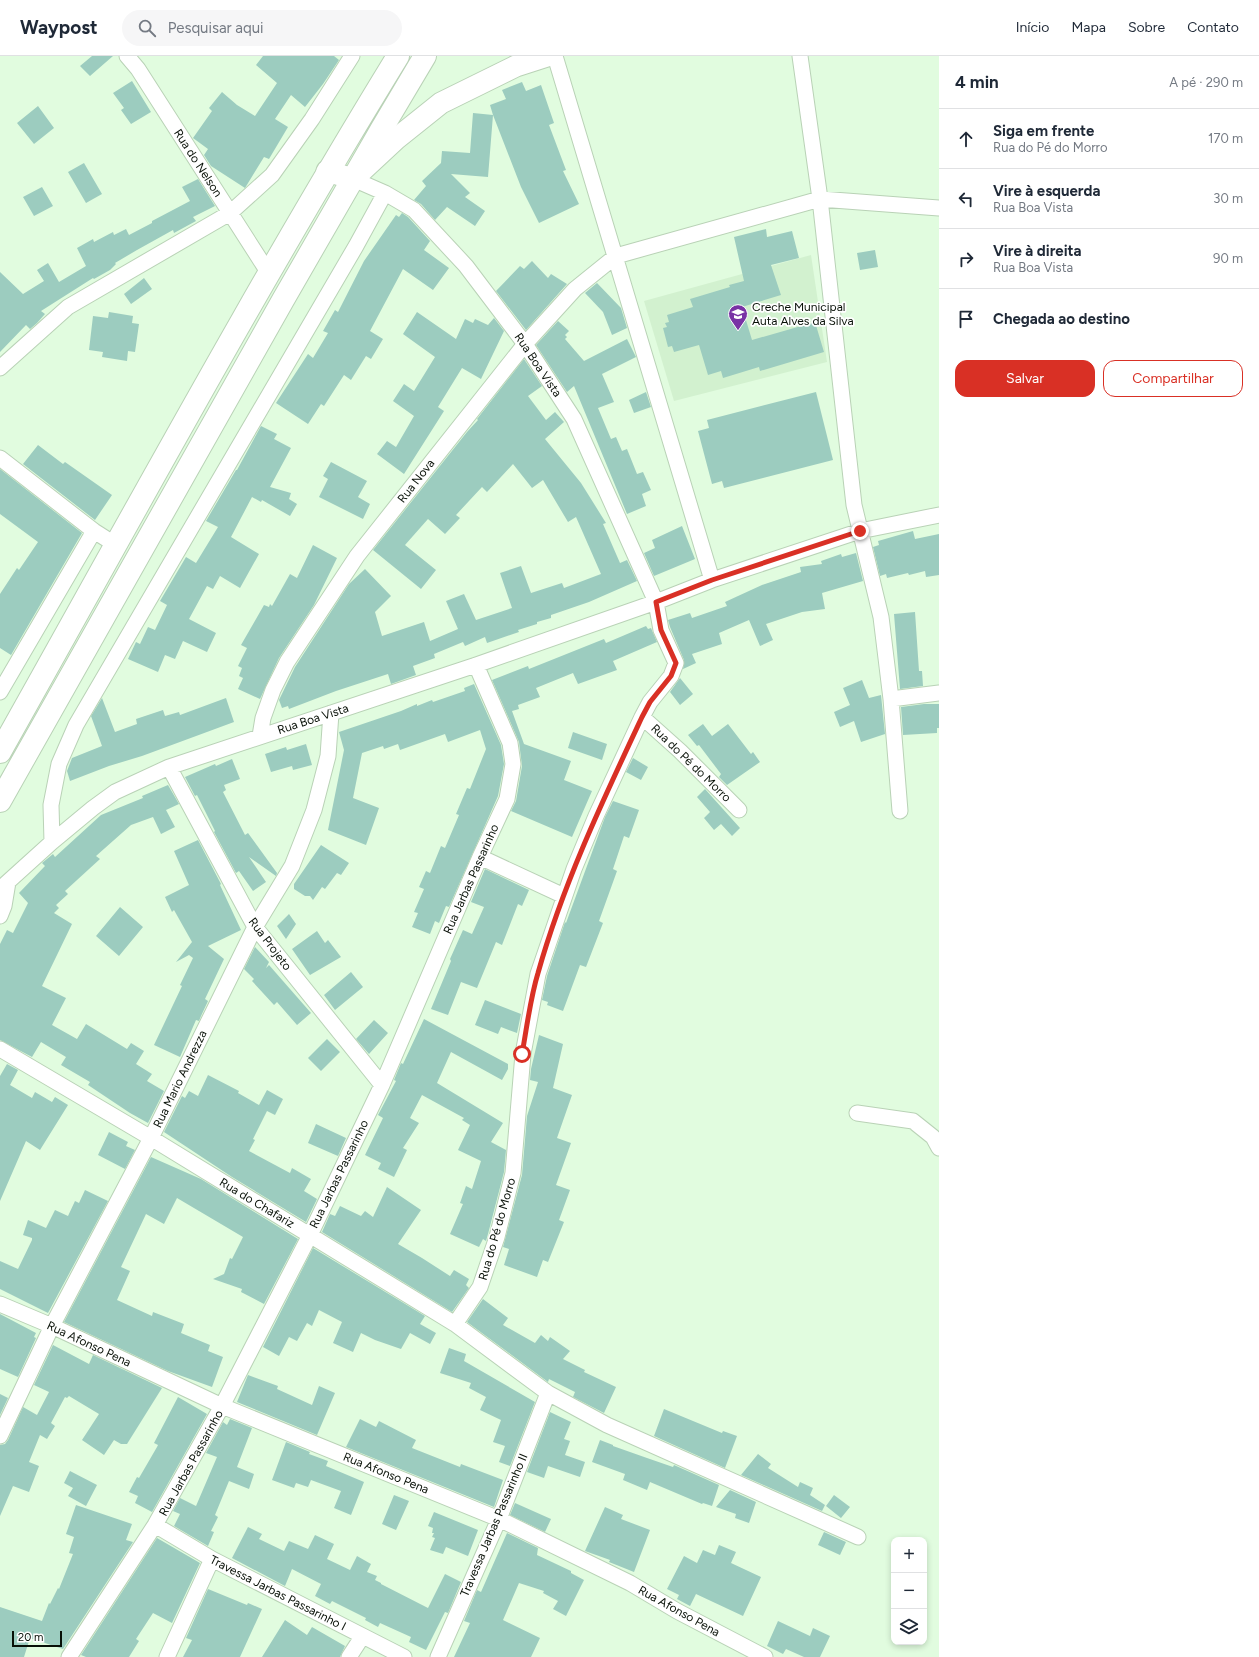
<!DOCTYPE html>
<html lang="pt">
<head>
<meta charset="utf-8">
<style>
	:root { --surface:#fff; --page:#f6f6f7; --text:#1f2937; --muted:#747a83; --line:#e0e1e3; --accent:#d93025 }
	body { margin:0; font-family:Figtree,sans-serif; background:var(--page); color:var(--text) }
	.controls { position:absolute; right:12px; bottom:12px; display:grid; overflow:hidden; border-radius:8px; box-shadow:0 2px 6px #0003 }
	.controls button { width:36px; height:36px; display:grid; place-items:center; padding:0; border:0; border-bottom:1px solid var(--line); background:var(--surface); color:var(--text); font:20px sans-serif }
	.scale { position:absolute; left:12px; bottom:10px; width:50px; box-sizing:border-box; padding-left:4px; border:2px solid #081007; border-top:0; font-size:11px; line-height:14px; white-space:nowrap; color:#081007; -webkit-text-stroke:3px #fff; paint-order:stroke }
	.stop { position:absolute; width:12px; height:12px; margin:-9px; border:3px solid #d93025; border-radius:50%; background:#fff }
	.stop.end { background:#d93025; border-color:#fff; box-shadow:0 1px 4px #0008 }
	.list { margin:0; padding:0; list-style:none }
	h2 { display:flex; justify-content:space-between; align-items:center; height:52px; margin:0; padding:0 16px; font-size:17px }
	h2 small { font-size:13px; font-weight:400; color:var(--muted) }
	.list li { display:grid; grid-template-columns:26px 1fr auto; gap:12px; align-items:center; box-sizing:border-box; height:60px; padding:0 16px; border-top:1px solid var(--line) }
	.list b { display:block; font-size:15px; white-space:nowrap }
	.list p { margin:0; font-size:13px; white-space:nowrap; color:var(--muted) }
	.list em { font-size:13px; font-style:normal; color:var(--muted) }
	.actions { display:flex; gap:8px; padding:12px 16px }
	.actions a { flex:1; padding:9px 0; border:1px solid var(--accent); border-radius:12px; text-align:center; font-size:14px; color:var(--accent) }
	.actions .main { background:var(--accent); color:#fff }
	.icon { flex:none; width:22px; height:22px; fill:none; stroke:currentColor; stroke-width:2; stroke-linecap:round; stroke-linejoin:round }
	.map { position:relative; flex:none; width:939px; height:1601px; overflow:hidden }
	header { display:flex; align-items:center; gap:24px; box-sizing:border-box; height:56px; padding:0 20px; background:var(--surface); border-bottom:1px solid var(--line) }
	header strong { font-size:19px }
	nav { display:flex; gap:22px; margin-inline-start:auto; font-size:14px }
	.search { width:280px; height:36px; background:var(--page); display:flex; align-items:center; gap:10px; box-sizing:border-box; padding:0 14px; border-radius:22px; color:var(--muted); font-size:15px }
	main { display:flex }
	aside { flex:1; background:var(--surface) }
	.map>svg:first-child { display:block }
	.built { fill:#d2f1cf }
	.building { fill:#9cccbf }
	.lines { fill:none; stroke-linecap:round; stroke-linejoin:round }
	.minor-casing { stroke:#b9d2b6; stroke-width:17 }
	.secondary-casing { stroke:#b9d2b6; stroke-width:23 }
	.primary-casing { stroke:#b9d2b6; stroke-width:24 }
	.minor { stroke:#fff; stroke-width:15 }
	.secondary { stroke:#fff; stroke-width:21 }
	.primary { stroke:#fff; stroke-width:22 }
	.route { stroke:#d93025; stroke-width:5 }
	.labels { text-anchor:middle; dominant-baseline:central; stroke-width:3.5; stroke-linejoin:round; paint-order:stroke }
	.street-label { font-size:12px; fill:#081007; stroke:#fff }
	.poi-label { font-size:12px; fill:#081007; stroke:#fff; text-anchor:start }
</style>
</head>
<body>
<header>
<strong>Waypost</strong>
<div class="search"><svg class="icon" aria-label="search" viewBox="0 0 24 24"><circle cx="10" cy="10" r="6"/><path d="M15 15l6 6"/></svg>Pesquisar aqui</div>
<nav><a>Início</a><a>Mapa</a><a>Sobre</a><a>Contato</a></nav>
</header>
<main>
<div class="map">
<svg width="939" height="1601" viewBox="0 0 939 1601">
	<rect width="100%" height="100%" fill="#e1fcdf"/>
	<path class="built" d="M811,199l16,107 -153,39 -30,-100z"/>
	<path class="building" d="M92,0h21l-23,20 -10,-10z
		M263,0h71l5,4 -16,24 -18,23 -14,-12 -16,24 13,8 -19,32 -5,-2 -19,31 -34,-22 -7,-11 4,-6 -15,-11 19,-27 -3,-3 13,-16 15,13 18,11 22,-33 -21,-18z
		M132,25l19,31 -20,12 -10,-14 3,-2 -11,-15z
		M522,26l4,9 15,-6 13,38 -5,2 17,45 -3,1 16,33 -40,19 -18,-36 -28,-72 -5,62 -37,-3 19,19 -5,4 20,14 -10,15 -28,-19 -12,13 -14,-16 -7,-4 12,-14 -4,-5 19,-18 1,-12 28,2 3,-40 20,2 -3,-10 16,-6 -4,-9z
		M38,50l16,22 -20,16 -17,-21z
		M84,107l18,31 -16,9 -18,-31z
		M198,123l17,27 -22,11 3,4 -22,12 -1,-3 -36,20 -22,13 1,1 -6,6 -16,9 -1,-1 -52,33 4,3 -8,9 -7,6 -4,-4 -26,27v-80l23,22 21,-13 -7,-11 11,-7 11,19 27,-16 -9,-18 16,-9 1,3 19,-10 1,3 12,-6 3,6 23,-12v-2l38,-20 -8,-14z
		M42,131l11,19 -19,10 -11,-19z
		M402,157l6,4 22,24 -6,9 25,18 -16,22 -30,-21 -33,62 13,8 -12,20 -5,-3 -15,24 -7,-5 -20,31 -3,-2 -13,20 -32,-21 32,-49 5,4 15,-25 -5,-2 12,-21 3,2 26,-51 32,-46 3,2z
		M766,173l1,8 25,-6 7,27 -28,7 10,30 -39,12 10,33 63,-18 9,30 -64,19 -1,-4 -36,11 -2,-7 -13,4 -9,-30 -25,7 -2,-6 -4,1 -5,-19 4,-1 -2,-4 4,-1 -2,-7 26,-8 -3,-8 40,-12 -1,-2 15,-4 -10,-44z
		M875,194l3,17 -18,3 -3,-17z
		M532,205l16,17 3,-4 16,10 -41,46 -30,-39 24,-25 4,3z
		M144,222l8,11 -21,15 -7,-10z
		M597,227l24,25 6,20 -15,7 -9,-23 -18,-19z
		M109,256l24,4 -1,7 7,1 -4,28 -7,-1 -1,10 -25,-4 1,-5 -14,-2 4,-34 15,2z
		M417,256l39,27 9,-20 8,4 2,-4 13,6 6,-7 10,13 -23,48 -19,-11 -24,39 6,4 -40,63 -27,-20 10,-13 9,6 18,-31 -21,-15 11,-17 10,7 21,-34 -32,-23z
		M558,265l11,10 -4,4 2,2 -2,2 19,22 43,-22 9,18 -34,17 12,28 -16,6 13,31 5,-2 6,14 5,-2 10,25 6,-2 8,18 -9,4 4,12 -19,8 -53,-128 -7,6 -31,-47z
		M524,303l18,27 -14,10 18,24 9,-8 9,10 -19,17 36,44 25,40 -3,1 17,39 7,-3 10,21 -48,21 -38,13v3l-14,4v2l-19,6 1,2 -32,11 -2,-6 -20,9 -2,-4 -29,12 1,4 -22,8 3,9 -25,9 -3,-10 -52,17 -47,18 -1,-3 -6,2 -3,-8 16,-33 54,-83 16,-15 26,27 -16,16 7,24 42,-14 6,19 28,-12 -12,-28 18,-7 12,26 36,-12 -12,-35 21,-7 10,27 31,-10 2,5 37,-14 -25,-57 -8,5 -25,-42 -11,8 -19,-24 -26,28 -5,-5 -26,28 4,3 -15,16 -17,-15 -23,26 31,25 -15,19 -48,-39 94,-118 11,-12 -1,-1z
		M646,336l5,15 -17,6 -5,-13z
		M816,336l17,68 -109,28 -2,-7 -10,3 -14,-53 11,-3 -2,-8z
		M261,370l16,8 -3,5 17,9 -21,39 21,6 -2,6 8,5 -7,12 -28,-16 -1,2 -9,-5 -21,40 28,17 -19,34 -20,-12 -7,13 -6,-3 -18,33 27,14 -9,19 -24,-11 -8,18 -10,-4 -7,17 -30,-13 8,-17 4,2 8,-17 7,3 12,-25 -7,-4 26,-44 10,6 22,-36 -12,-6 30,-51h1z
		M38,389l25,19 2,-2 47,33 -17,25 -72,-56z
		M331,406l36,19 -9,16 12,7 -7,15 -44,-22 9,-18 -5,-3z
		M0,413l82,64 -71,122 -11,-7v-54l17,-26 2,2 19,-28 -38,-28z
		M682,470l13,33 -41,17 -10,-23 11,-5 -3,-8z
		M913,475l2,8 24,-5v41l-13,2 -1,-6 -16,4 -1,-2 -21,5 -1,-4 -6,2 -7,-29 6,-2 -1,-4z
		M313,489l24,13 -23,47 -35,53 -19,41 -22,-10 5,-11 -4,-2 3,-8 -4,-2 9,-18 -6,-3 23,-40 5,2 1,-3 2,2 18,-32 7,4z
		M856,497l7,28 -41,12 3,16 -23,3 -36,12 7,16 -13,6 -11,-26 -30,13 3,11 -30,10 4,9 -13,6 1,-9 -14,-33 -2,-7 22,-7 2,5 35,-12 -2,-4 13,-6 24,-11 39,-13 -1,-5 22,-3 -1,-3 20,-7 1,3z
		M915,556l4,59h3l1,15 -23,3 -6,-75z
		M646,570l2,3 3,-1 6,14 -44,19 4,9 -39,14 -5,-11 -37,15 4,9 -22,8 1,4 -7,2 12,33 47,17 -7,19 28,11 -20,46 -61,-26 5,-10 6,-35 -3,-24 -27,-62 36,-14 1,3 75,-30 2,4z
		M680,622l13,16 -13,11 -10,-13z
		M862,624l7,18 12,-3 4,39 -24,8 -7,-21 -14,6 -6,-15 16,-7 -7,-17z
		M474,628l27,61 3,19 -6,32 -49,111 -3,-1 -7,17 -4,-2 -5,13 -18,-7 6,-14 -4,-1 10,-23 -5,-2 7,-16 4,2 11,-27 4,2 14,-33 -3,-1 11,-26 3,1 16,-40 -6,-19 -32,12 -3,-8 -45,16 -2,-6 -14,5 -1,-3 -21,7 -9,45 26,10 -13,37 -38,-15 16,-80 -5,-18 62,-21 16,-7v2l15,-6 1,2 32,-11 -1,-3z
		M102,642l13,34 22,-8 -1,-5 27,-9 2,6 14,-4 1,3 46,-17 8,24 -92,34 -33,10 -39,15 -3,-10 5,-13 30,-12 -11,-30z
		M924,648h15v24h-2v5l-34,2 -2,-28z
		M703,668l9,12 16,-12 23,30 2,-2 7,10 -33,23 -8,-8 2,-3 -22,-29 -2,1 -9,-11z
		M573,676l34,12 -5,16 -34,-12z
		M306,688l6,21 -19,5 -1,-4 -21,6 -6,-18 21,-7 1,3z
		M633,702l15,9 -7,13 -15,-8z
		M232,703l8,20 -16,6 2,5 -3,2 22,43 3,-2 29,40 -1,3 -27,-19 17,25 -13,9 -14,-20 -3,2 -22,-41 1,-1 -18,-36 -2,1 -10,-19 30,-13 1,2z
		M168,729l11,19 -13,6 9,17 -14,7 -8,-17 -22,8 -35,31 4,3 -35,32 3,3 -12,11 3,3 -5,5 18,11 -30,62 24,12 -14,27 25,14 9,-15 41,25 4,-6 13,8 -8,13 16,10 -5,7 17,10 -16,32 -18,-10 -42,-28 2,-3 -29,-17 5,-8 -25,-15 -9,15 -32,-17v-96l7,-14 6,3 15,-30 -9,-10 26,-27 -3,-3 11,-9 2,3 46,-42 42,-17 -1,-2z
		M705,733l35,39 -8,8 -11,-12 -7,6 -10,-12 6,-6 -13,-15z
		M613,745l26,9 -10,28 -5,-2 -11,33 4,2 -18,50 4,2 -17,44 -6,-2 -17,46 -16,-6 1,-3 -6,-2 5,-24 18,-54 1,1 39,-106z
		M198,784l23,44 -1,1 21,45 -33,16 16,13 -19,40 3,2 -7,15 -2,5 -3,-1 -16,37 -26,-12 28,-59 -2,-1 13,-27 -4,-3 -13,7 16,-20 -18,-32 -2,2 -7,-15 24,-12 -15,-34z
		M321,789l28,18 -8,12 -4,-2 -12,16 -3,-2 -9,13 -3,-4h-5l-11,-7v-5z
		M485,813l44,21 -7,16 -4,-2 -16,41 -6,-3 -19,46 -16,-6 -13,33 -17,-6 20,-48 -1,-2 13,-29 9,4 12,-27 -13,-5z
		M120,851l23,20 -24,29 -23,-20z
		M289,858l7,10 -10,15 -9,-13z
		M317,875l8,12 3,-3 13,17 -31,18 -18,-26z
		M255,891l14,15 -3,6 3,-3 42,48 -14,12 -20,-23 -3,3 -22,-24 2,-2 -10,-10z
		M351,916l12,15 -28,23 -11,-15z
		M485,944l36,14 -4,19 -16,-6 -3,7 -23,-9z
		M424,963l84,45v5l-6,11 -51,-28 -14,31 66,40 -12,19 15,8 -2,22 -16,62 -2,7 -3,-2 -4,8 -29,-13 13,-30 -3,-1 6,-17 6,3 9,-28 -23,-11 12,-25 -8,-5 2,-2 -42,-23 -12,23 9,5 -16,25 4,2 -13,27 -16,-8 3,-6 -16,-8 18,-37 -5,-3 18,-34 -2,-1 7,-17 2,1z
		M374,964l14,13 -19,21 -13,-15z
		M539,979l24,9 -10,44 19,7 -15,43 14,5 -15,42 14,5 -11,30 5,2 -16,40 -5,-2 -6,17 -33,-12 5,-16 -6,-2 19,-72 5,-59 11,-34 -8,-2 1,-11z
		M327,983l13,13 -19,19 -13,-13z
		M7,1008l11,6 -8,15 22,13 3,-6 17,10 3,-5 13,8 -28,45 -14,-9 -26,60v-125z
		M208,1019l31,16 -1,2 21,12 8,-15 16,9 -8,16 -8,-4 -14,28 2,1 -6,11 41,22 2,-5 19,11 -7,12 13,8 -11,23 -74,-45 -68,-45 18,-36 3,2 4,-7 9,5z
		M316,1068l30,14 -8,18 -30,-13z
		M109,1076l19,10 -2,4 9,4 -10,19 -27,-14z
		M151,1101l50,22 97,60 -34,65 -23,-12 1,-3 -29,-10 11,-5 6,-16 2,1 11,-22 -66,-39 -13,26 -18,-10 -25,53 9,4 -13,29 35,16 1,-4 31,12 -3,9 29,12 -2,6 15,6 -11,30 -44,-16 -104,-49z
		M387,1131l34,23 -23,34 24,14 28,18 4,-6 15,9 -3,6 3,3 -17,24 -130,-80 8,-18 5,2 5,-10 21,10 4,-5 8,6z
		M85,1134l23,11 -60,112 -48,-24v-28l18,8 14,-29v-2l-9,-3 5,-15 18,8 9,-18 13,6 7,-15 4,2z
		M313,1192l112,68 -5,8 16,9 -6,11 -20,-11 -9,16 -26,-9 -14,-7 -8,19 -20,-9 9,-21 -23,-12 -7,16 -5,-3 -10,18 -8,-4 -10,19 -16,-9z
		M483,1243l25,19 -5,7 32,18 6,-8 7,6 2,-4 20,14 -7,8 22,11 -1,2 32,15 -12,26 -31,-16 2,-5 -26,-13 -1,3 -81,-60z
		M0,1258l36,19 -2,4 2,1 -18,39 -18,-8z
		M53,1289l36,19 4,-9 69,33 -35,56h-6l-7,-4 -10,15 -22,-15 17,-26 -30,-18 -2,2 -2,-1 -14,26 4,3 -8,13 -7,-4 -11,27 10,4 -10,26 -16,-6 -13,30v-71l5,-1 3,-4 15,-33 14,8 12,-23 -15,-7z
		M449,1292l17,6 -2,7 71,41 -25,64 -11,-4 6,-16 -12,-4 8,-22 -21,-10 6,-13 -17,-9 2,-5 -31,-10z
		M248,1319l30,11 -1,3 35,16 7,-19 16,7 -18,42 -80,-33z
		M0,1338l8,4 -8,17z
		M178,1341l29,17 -55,98 -17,-9 3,-7 -9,-4 8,-15 2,1 18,-31 1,-2 -4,-2z
		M664,1353l58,24 1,-2 14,5 -12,32 -71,-32z
		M550,1356l21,10 -7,17 6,2 -5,14 20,7 -5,15 -32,-11 -4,12 -17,-6z
		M230,1363l22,9 -15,39 17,7 -5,15 -20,-8 -14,34 3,2 -7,14 3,1 -6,14 -34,-20 6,-12 -7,-3 7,-13 16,8 21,-49 -11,-4 17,-31 4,3z
		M360,1363l16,8 3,-6 37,19 -4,8 48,19 1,-3 42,16 -9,27 -148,-60z
		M600,1384l13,5v1l34,12 26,9 1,-2 45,20 -7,21 -9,-3 -1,1 -52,-22 -3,8 -24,-10 2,-6 -33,-12z
		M286,1386l24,10 -1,2 19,7 -2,5 38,16 -13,33 -17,-7 7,-17 -30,-11 -3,7 -12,-4 -2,5 -22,-8z
		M758,1398l13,10 -3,4 30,19 2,-5 13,6 -3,7 15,10 -3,6 -81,-36z
		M70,1415l27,14 -11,21 -18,-10 5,-8 -9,-5z
		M730,1434l26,12 -7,21 -14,-5 1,-4 -20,-7z
		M394,1439l15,6 -13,29 -14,-6z
		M834,1439l16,12 -9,11 -15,-12z
		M515,1447l36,16 -6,13 -35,-17z
		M76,1449l56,19 -6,16 7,2 -70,107 -33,-11 -6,19h-24v-50l42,14 7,-18 1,1 8,-16 1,1 14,-35 -4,-1 5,-16 -8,-3z
		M605,1451l18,8 -2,4 29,11 -16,42 -25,-10 1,-2 -25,-9z
		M434,1456l44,18 -10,26 -22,-9 -3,7 -13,-4 5,-12 -3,-1 2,-4h-2l1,-5 -5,-2z
		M248,1471l14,7 -3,5 25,12 5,-10 19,8 7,-14 19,9 -7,15 23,11 7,-14 14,8 -4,8 10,4 -2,4 6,3v1l47,24 17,-34 16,8 -13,31 -3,-1 -19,38 -17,-8 2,-5 -31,-14 -2,4 -13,-7 1,-2 -34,-17 -2,3 -15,-8 6,-12 -29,-15 -7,17 -53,-28z
		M824,1476l22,10 -6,13 -22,-10z
		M507,1477l31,15 -1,7 34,16v2l13,7 -18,36 -13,-7 5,-8 -15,-8 1,-2 -25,-8 -16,37 37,18 -9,19h-77l16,-34 -6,-2 13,-31 4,2z
		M157,1482l43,25 -28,60 -19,-10 -17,26 3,2 -10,16h-43l-5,-2z
		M719,1489l17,7 -5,11 30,14 -18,39 -47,-22 -6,12 -13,-7 2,-4 -12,-6 17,-33 13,7 6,-13 12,5z
		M208,1533l39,16 1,-2 14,6 -22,48h-57l9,-17 -6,-2z
		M285,1564l22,15 5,-8 33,19 -5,11h-78z
		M778,1565l32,15 3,-8 17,8 -10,21h-16l-18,-8 -3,5 -16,-8z"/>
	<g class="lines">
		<g class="minor-casing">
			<path id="minor" d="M127,0l11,13 130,203
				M555,0l157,524
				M800,0l20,143 34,306 27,112 10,82 9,112
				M353,123l32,14 29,17 52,56 59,78 49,75 82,183 5,28 15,33 -5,13 -21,26 -8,15 -46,99 -22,53 -36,105 -15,80 -10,119 -16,64 -17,50 -25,37
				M0,312l68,-61 162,-94 42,-38 40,-56 40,-63
				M0,402l94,73 22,14
				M0,636l94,-161
				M891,643l48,-6
				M642,661l38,34 59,59
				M260,680l3,-18 10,-28 14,-28 70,-106 168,-212 50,-55 41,-33 204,-57 119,9
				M169,711l86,160 127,158
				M52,786l-1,-37 8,-41 17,-39 280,-479 29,-53
				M480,801l84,39
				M0,833l52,-47 41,-34 22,-16 54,-25 307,-102 180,-63 56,-22 148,-49 79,-16
				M0,860l4,-10 4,-24
				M0,993l151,89 304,186 93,69 59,32 251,112
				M857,1057l56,8 20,16 6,11
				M0,1248l52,22 170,80 277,113 131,64 47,28 88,46
				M0,1380l52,-110 99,-188 104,-211 37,-61 22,-56 14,-54 3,-43
				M155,1469l57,34 192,98
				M69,1601l86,-132 67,-119 88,-171 72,-150 98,-228 27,-58 6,-35 -3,-21 -34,-78
				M167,1601l45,-98
				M349,1601l13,-20
				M438,1601l61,-138 49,-126"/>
		</g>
		<g class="secondary-casing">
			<path id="secondary" d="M327,115l26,8 43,-40 45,-36 75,-37 31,-10"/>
		</g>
		<g class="primary-casing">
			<path id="primary" d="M0,696c131,-233 258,-468 398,-696
				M0,745l283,-501 98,-170 44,-74"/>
		</g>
		<use href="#minor" class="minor"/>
		<use href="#secondary" class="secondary"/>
		<use href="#primary" class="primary"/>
	</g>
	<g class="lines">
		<path class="route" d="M522,998c5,-27 8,-55 16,-81 25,-89 65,-173 104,-256l8,-15 21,-26 5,-13 -15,-33 -5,-28 56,-22 148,-49"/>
	</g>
	<defs>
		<g id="school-pin" transform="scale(1)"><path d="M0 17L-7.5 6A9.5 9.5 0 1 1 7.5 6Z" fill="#7932a5" stroke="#fff"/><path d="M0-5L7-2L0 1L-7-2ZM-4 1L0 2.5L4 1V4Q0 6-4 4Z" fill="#fff"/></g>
	</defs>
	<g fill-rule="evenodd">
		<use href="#school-pin" x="738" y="258"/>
	</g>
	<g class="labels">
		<g class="street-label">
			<text transform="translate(198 107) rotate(57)">Rua do Nelson</text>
			<text transform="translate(538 309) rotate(56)">Rua Boa Vista</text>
			<text transform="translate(416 425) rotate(-52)">Rua Nova</text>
			<text transform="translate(313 663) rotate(-18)">Rua Boa Vista</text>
			<text transform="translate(691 707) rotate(44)">Rua do Pé do Morro</text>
			<text transform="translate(471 823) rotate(-66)">Rua Jarbas Passarinho</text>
			<text transform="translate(270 888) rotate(53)">Rua Projeto</text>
			<text transform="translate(180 1023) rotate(-64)">Rua Mario Andrezza</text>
			<text transform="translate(339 1118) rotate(-64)">Rua Jarbas Passarinho</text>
			<text transform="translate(257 1147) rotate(31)">Rua do Chafariz</text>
			<text transform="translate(497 1173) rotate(-74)">Rua do Pé do Morro</text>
			<text transform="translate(89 1288) rotate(25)">Rua Afonso Pena</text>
			<text transform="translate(191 1407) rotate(-61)">Rua Jarbas Passarinho</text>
			<text transform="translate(386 1417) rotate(22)">Rua Afonso Pena</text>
			<text transform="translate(494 1469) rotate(-67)">Travessa Jarbas Passarinho II</text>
			<text transform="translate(278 1537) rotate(27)">Travessa Jarbas Passarinho I</text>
			<text transform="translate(679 1555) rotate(29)">Rua Afonso Pena</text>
		</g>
		<g class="poi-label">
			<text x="752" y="251">Creche Municipal<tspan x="752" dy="14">Auta Alves da Silva</tspan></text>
		</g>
	</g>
</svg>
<div class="controls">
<button>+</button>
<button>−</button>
<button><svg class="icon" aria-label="layers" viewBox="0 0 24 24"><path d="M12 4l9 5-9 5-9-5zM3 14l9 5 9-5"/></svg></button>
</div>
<div class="scale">20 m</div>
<div class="stop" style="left:522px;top:998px"></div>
<div class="stop end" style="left:860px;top:475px"></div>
</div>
<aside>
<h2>4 min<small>A pé · 290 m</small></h2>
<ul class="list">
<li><svg class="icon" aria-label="ahead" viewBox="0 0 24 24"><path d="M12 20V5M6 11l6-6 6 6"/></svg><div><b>Siga em frente</b><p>Rua do Pé do Morro</p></div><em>170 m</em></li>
<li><svg class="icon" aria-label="left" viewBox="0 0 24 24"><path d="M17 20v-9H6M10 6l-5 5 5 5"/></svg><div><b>Vire à esquerda</b><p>Rua Boa Vista</p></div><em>30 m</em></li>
<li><svg class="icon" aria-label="right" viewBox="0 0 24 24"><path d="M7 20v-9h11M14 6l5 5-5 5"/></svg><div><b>Vire à direita</b><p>Rua Boa Vista</p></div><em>90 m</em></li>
<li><svg class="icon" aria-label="arrive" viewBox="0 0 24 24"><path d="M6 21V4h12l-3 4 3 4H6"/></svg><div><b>Chegada ao destino</b></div></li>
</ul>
<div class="actions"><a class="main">Salvar</a><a>Compartilhar</a></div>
</aside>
</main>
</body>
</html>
